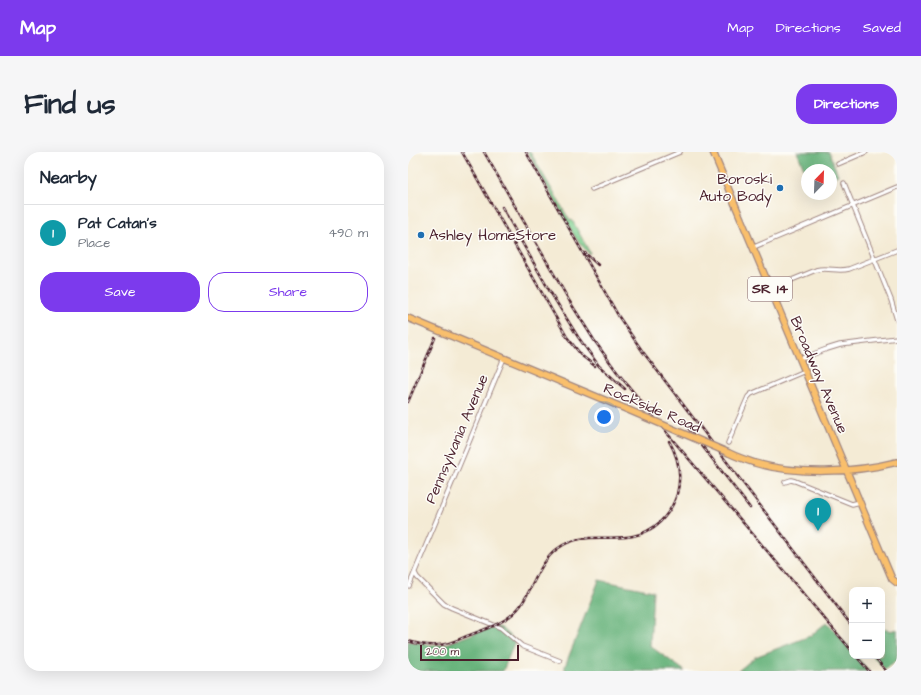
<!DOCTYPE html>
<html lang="en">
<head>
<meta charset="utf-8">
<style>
	:root { --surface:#fff; --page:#f6f6f7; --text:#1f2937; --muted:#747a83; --line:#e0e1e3; --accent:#7c3aed }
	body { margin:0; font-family:"Architects Daughter",sans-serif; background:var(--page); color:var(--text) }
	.controls { position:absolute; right:12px; bottom:12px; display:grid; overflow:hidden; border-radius:8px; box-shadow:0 4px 16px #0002 }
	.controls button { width:36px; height:36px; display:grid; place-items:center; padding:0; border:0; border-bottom:1px solid var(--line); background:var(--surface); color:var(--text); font:20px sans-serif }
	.compass { position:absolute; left:393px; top:12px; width:36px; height:36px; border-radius:50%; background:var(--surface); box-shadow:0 4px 16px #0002; rotate:23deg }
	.scale { position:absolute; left:12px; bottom:10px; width:99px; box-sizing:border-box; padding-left:4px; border:2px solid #4a1f2b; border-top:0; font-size:11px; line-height:14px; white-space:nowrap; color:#4a1f2b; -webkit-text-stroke:3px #fdfcf7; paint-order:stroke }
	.you { position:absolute; left:196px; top:265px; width:14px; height:14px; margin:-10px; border:3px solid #fff; border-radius:50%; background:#1a73e8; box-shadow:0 0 0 6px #1a73e833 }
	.badge { display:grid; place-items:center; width:26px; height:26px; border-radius:50%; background:var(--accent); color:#fff; font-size:13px; font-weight:700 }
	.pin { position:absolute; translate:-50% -33px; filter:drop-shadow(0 1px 2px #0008) }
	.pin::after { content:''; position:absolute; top:21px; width:14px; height:12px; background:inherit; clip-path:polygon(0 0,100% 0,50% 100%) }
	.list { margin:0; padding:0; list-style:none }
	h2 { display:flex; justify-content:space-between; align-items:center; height:52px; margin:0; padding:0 16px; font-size:17px }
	h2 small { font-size:13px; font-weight:400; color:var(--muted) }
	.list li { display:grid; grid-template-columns:26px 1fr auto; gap:12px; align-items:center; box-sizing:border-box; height:56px; padding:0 16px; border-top:1px solid var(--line) }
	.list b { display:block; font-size:15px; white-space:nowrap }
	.list p { margin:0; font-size:13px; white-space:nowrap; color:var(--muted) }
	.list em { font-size:13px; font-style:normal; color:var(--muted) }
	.actions { display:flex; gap:8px; padding:12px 16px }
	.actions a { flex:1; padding:9px 0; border:1px solid var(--accent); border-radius:16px; text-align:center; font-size:14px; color:var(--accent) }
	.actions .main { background:var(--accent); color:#fff }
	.map { position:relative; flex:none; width:489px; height:519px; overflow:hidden; border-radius:16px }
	header { display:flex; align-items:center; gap:24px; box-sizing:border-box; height:56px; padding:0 20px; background:var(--accent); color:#fff }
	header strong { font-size:19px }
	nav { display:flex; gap:22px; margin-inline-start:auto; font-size:14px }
	.intro { display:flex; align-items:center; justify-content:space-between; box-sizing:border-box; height:96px; padding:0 24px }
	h1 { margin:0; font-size:28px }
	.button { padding:10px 18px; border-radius:16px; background:var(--accent); color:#fff; font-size:14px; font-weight:700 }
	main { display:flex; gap:24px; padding:0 24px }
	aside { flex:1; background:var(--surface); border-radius:16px; box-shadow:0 4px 16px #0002 }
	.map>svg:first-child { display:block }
	.green { fill:#80d191; stroke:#65785e }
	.forest { fill:#68b37b; stroke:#596953 }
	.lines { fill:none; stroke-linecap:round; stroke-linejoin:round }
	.street-casing { stroke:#9f8580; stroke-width:5.5 }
	.primary-casing { stroke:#9f8580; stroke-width:8 }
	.street { stroke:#fff; stroke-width:3.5 }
	.primary { stroke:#f9bf6c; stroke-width:5.5 }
	.rail-casing { stroke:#4a1f2b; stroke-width:2.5 }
	.rail { stroke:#fdfcf7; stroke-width:1; stroke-dasharray:3; stroke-linecap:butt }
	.primary-bridge-casing { stroke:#9f8580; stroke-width:8; stroke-linecap:butt }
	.primary-bridge { stroke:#f9bf6c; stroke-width:5.5 }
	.poi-dot { fill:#1f6fb2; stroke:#fdfcf7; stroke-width:1.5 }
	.labels { text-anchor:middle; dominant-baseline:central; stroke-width:3; stroke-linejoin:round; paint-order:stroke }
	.shield { fill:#fdfcf7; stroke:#806168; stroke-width:1 }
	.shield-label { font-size:14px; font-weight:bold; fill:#4a1f2b }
	.poi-label { font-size:15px; fill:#4a1f2b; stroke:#fdfcf7; text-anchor:end }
	.street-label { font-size:15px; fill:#4a1f2b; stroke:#fdfcf7 }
</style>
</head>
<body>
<header>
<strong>Map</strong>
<nav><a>Map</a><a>Directions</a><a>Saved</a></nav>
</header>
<div class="intro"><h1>Find us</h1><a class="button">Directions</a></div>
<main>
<aside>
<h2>Nearby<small></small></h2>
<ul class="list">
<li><span class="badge" style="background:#0f9aa8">1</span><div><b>Pat Catan's</b><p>Place</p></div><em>490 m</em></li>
</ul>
<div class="actions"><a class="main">Save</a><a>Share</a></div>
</aside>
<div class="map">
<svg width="489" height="519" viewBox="0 0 489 519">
	<rect width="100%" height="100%" fill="#fdfcf7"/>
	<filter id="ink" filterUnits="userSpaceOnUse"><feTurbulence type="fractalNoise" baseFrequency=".025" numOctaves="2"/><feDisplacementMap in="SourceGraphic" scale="8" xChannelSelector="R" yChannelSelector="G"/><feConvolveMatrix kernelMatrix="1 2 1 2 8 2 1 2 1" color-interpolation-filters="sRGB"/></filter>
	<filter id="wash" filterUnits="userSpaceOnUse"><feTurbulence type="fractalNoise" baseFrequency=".012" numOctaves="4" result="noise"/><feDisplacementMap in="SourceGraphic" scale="16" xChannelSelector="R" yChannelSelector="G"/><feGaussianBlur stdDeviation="0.9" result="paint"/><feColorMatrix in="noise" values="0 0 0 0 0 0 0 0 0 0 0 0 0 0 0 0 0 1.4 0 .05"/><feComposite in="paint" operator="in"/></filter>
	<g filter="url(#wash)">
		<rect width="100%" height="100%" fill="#f4ebd5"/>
		<path class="green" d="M120,0h2l40,69 2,-1 18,33 -1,1 -14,-17z"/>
		<path class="forest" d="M389,0h32l9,23 -7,3v-8h-24v5z
			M191,428l54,11 -3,55 35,25h-120v-5z
			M419,470l25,29v5h4l13,15h-131l17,-14 55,-21z
			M86,474l7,2 14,13 -12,30h-95v-30l22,4h13z
			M477,476l5,3 7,-2v31l-12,9 -13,-13h10v-25z"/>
	</g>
	<g filter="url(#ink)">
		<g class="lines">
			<g class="street-casing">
				<path id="street" d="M430,12l28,-12
					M436,31l47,117 6,20
					M184,37l88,-37
					M346,95l143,-60
					M362,137l46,-19c11,-3 22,2 33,-1l48,-19
					M392,207l27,-10 13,-4 57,-7
					M320,291l20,-46 3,-3 54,-23
					M377,330l6,-2 4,1 57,23 8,-2
					M7,421l2,4 27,27 8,4 49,20 21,18 38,15
					M1,434l95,-228"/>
			</g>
			<g class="primary-casing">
				<path id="primary" d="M305,0l179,427 5,4
					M0,166l218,91
					M321,301c8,4 17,7 26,10 43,12 98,10 142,-1"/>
			</g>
			<use href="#street" class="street"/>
			<use href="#primary" class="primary"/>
			<g class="rail-casing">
				<path id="rail" d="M54,0l105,185 15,19 13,10
					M76,0l86,150 24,38 23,32 49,60 186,219
					M118,0l93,165 24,35 209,274
					M94,55l47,83 29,47 21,29 26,23
					M177,101l13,12
					M0,250l27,-64
					M275,269l67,87
					M0,489c10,3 20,5 30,4 10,0 20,-5 29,-9 19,-7 42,-14 54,-31 13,-19 18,-42 36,-56 34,-25 69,4 103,-27 8,-8 14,-18 17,-28 5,-19 2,-36 -8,-53
					M448,504l13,15
					M466,504l12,15"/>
			</g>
			<use href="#rail" class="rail"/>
			<g class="primary-bridge-casing">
				<path id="primary-bridge" d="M218,257l103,44"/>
			</g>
			<use href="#primary-bridge" class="primary-bridge"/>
		</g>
	</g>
	<g class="poi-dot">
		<circle cx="372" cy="36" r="4"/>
		<circle cx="13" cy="83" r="4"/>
	</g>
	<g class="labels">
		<rect class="shield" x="340" y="125" width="44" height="24" rx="3"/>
		<g class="shield-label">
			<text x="362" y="137">SR 14</text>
		</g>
		<g class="poi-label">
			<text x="364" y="27">Boroski<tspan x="364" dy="17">Auto Body</tspan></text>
			<text x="21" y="83" text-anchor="start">Ashley HomeStore</text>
		</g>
		<g class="street-label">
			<text transform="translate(411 223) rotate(67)">Broadway Avenue</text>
			<text transform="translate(244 256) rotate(23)">Rockside Road</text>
			<text transform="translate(49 287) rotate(-67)">Pennsylvania Avenue</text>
		</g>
	</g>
</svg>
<div class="controls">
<button>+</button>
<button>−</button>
</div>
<svg class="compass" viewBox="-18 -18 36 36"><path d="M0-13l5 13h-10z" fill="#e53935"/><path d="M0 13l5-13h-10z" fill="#747a83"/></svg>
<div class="scale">200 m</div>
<div class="you"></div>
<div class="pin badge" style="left:410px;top:379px;background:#0f9aa8">1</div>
</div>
</main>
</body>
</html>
